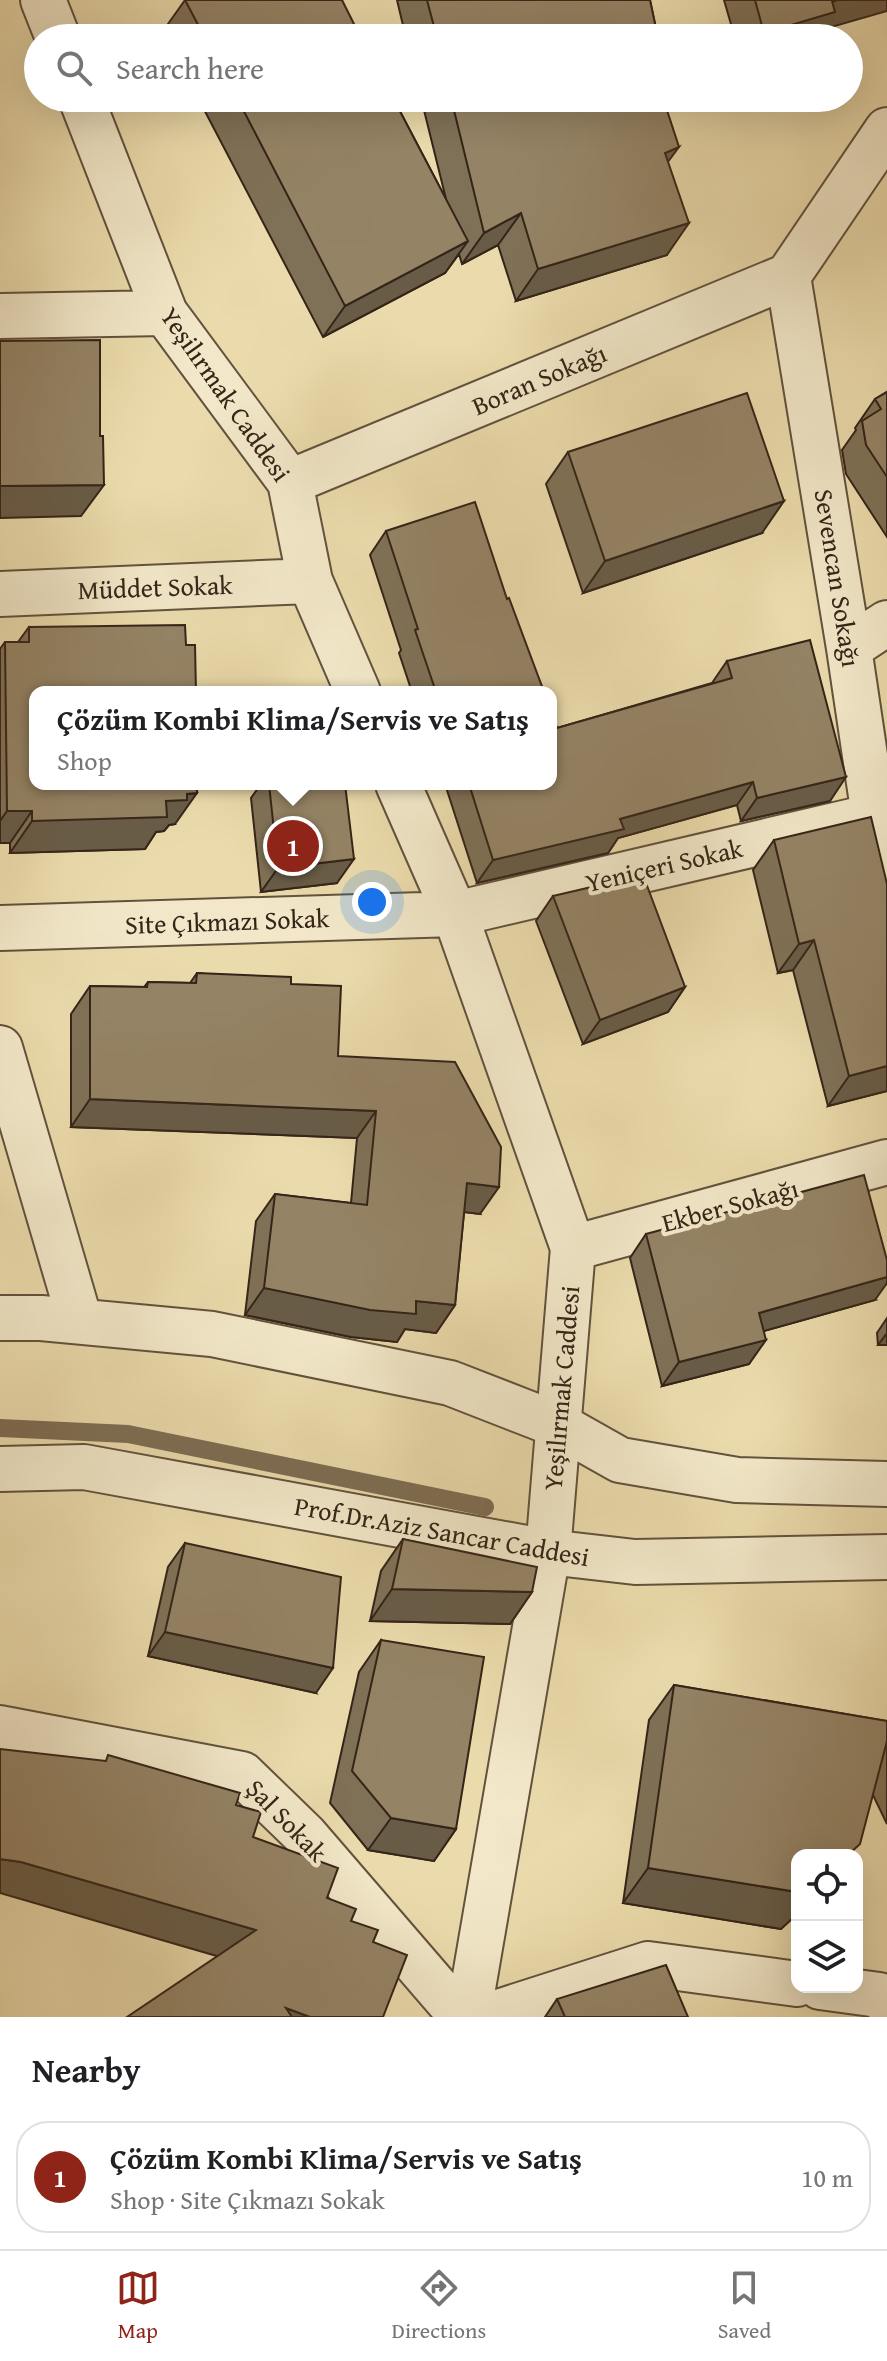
<!DOCTYPE html>
<html lang="en">
<head>
<meta charset="utf-8">
<style>
	:root { --surface:#fff; --page:#f6f6f6; --text:#202124; --muted:#757577; --line:#e0e0e0; --accent:#8f2418 }
	body { margin:0; font-family:"Gentium Book Plus",serif; background:var(--page); color:var(--text) }
	.controls { position:absolute; right:24px; bottom:24px; display:grid; overflow:hidden; border-radius:16px; box-shadow:0 8px 32px #0002 }
	.controls button { width:72px; height:72px; display:grid; place-items:center; padding:0; border:0; border-bottom:2px solid var(--line); background:var(--surface); color:var(--text); font:40px sans-serif }
	.you { position:absolute; left:372px; top:902px; width:28px; height:28px; margin:-20px; border:6px solid #fff; border-radius:50%; background:#1a73e8; box-shadow:0 0 0 12px #1a73e833 }
	.badge { display:grid; place-items:center; width:52px; height:52px; border-radius:50%; background:var(--accent); color:#fff; font-size:26px; font-weight:700 }
	.pin { position:absolute; translate:-50% -50%; border:4px solid #fff; box-shadow:0 2px 8px #0006 }
	.popup { position:absolute; left:29px; top:686px; width:528px; height:104px; box-sizing:border-box; display:grid; place-content:center; border-radius:16px; background:var(--surface); filter:drop-shadow(0 2px 6px #0005); font-size:26px; white-space:nowrap; color:var(--muted) }
	.popup b { font-size:30px; color:var(--text) }
	.popup::after { content:''; position:absolute; left:50%; top:100%; margin-left:-16px; border:16px solid transparent; border-top-color:var(--surface) }
	.list { margin:0; padding:0; list-style:none }
	h2 { display:flex; justify-content:space-between; align-items:center; height:104px; margin:0; padding:0 32px; font-size:34px }
	h2 small { font-size:26px; font-weight:400; color:var(--muted) }
	.list li { display:grid; grid-template-columns:52px 1fr auto; gap:24px; align-items:center; box-sizing:border-box; height:112px; margin:0 16px 16px; padding:0 16px; border:2px solid var(--line); border-radius:32px }
	.list b { display:block; font-size:30px; white-space:nowrap }
	.list p { margin:0; font-size:26px; white-space:nowrap; color:var(--muted) }
	.list em { font-size:26px; font-style:normal; color:var(--muted) }
	.icon { flex:none; width:44px; height:44px; fill:none; stroke:currentColor; stroke-width:2; stroke-linecap:round; stroke-linejoin:round }
	.map { position:relative; flex:none; width:887px; height:2017px; overflow:hidden }
	.search { position:absolute; background:var(--surface); box-shadow:0 8px 32px #0002; left:24px; right:24px; top:24px; height:88px; display:flex; align-items:center; gap:20px; box-sizing:border-box; padding:0 28px; border-radius:44px; color:var(--muted); font-size:30px }
	.sheet { height:232px; background:var(--surface) }
	nav { display:flex; justify-content:space-around; align-items:center; box-sizing:border-box; height:112px; border-top:2px solid var(--line); background:var(--surface); font-size:22px; color:var(--muted) }
	nav a { display:grid; justify-items:center; gap:4px }
	nav .on { color:var(--accent) }
	.map>svg:first-child { display:block }
	.lines { fill:none; stroke-linecap:round; stroke-linejoin:round }
	.stream { stroke:#7d6d53; stroke-width:18 }
	.minor-casing { stroke:#62523d; stroke-width:48 }
	.minor { stroke:#f2e8c9; stroke-width:44 }
	.wall { fill:#7f7157; stroke:#352418; stroke-width:2 }
	.shaded-wall { fill:#685c47; stroke:#352418; stroke-width:2 }
	.building { fill:#948365; stroke:#352418; stroke-width:2 }
	.labels { text-anchor:middle; dominant-baseline:central; stroke-width:8; stroke-linejoin:round; paint-order:stroke }
	.street-label { font-size:26px; fill:#352418; stroke:#f2e8c9 }
</style>
</head>
<body>
<div class="map">
<svg width="887" height="2017" viewBox="0 0 887 2017">
	<rect width="100%" height="100%" fill="#ebdbac"/>
	<filter id="stains"><feTurbulence type="fractalNoise" baseFrequency=".0025" numOctaves="4"/><feColorMatrix values="0 0 0 0 .2 0 0 0 0 .09 0 0 0 0 .02 0 0 0 .5 -.17"/></filter>
	<radialGradient id="worn" r=".72"><stop offset=".6" stop-color="#630" stop-opacity="0"/><stop offset="1" stop-color="#630" stop-opacity=".3"/></radialGradient>
	<g class="lines">
		<path class="stream" d="M0,1428l128,6 357,73"/>
		<g class="minor-casing">
			<path id="minor" d="M43,0l15,38
				M81,98l84,215 125,169 20,99 48,111
				M788,276l61,372 25,168 13,65
				M788,276l99,-146
				M0,316l165,-3
				M290,482l498,-206
				M0,594l310,-13
				M849,648l38,-25
				M398,784l57,130 118,334 -25,304 -80,465
				M0,928l455,-14 419,-98
				M0,1048l80,273
				M573,1248l314,-86
				M0,1318h41l171,16 238,49 108,42 62,35 117,20 150,4
				M0,1469l84,-2 464,85 87,10 252,-5
				M0,1728l242,46 63,61 157,182
				M820,1987l59,8 8,8
				M483,2017l165,-53 149,20"/>
		</g>
		<use href="#minor" class="minor"/>
	</g>
	<path class="wall" d="M185,0l176,38h-195l-3,-7z
		M397,0h253l8,38h-252z
		M724,0h163l-63,29 -7,9h-82z
		M198,98h195l53,101 -25,-101h242l5,63 -1,94 -151,46 -18,-56 -36,19 -3,-10 -14,19 -122,64z
		M887,392v145l-41,-63 -4,-24 14,-20 -1,-2 20,-29z
		M568,452l194,81 -179,60 -37,-109z
		M386,531l121,68 37,93h-132l-13,-39 2,-3 -31,-95z
		M29,627l146,197 -6,1 -5,6 -8,1 -11,17 -135,4v-10h-10v-194l5,-7h13z
		M727,661l103,140 -89,20 -4,-16 -119,33 -10,15 -131,30 -32,-99h106l6,-56 155,-45z
		M261,784h84l-8,99 -76,9 -10,-94z
		M774,840l113,44v207l-59,15 -35,-136 -15,3 -25,-103z
		M553,896l132,91 -17,25 -85,32 -47,-123z
		M197,973l94,11 47,72 142,158 -16,-2 -9,93 -19,28 -31,-4 -8,13 -46,-5 -106,-22 11,-94 19,-27 76,9 6,-65 -286,-11v-113l19,-28 54,1 4,-5 42,1z
		M646,1234l229,66 -111,31 -15,33 -87,22 -32,-128z
		M887,1318v27h-9l-1,-12z
		M403,1539l129,53 -22,32 -140,-3 11,-50z
		M185,1543l131,150 -168,-37 20,-89z
		M381,1640l75,189 -22,32 -66,-11 -38,-47 29,-131z
		M674,1685l213,36v103l-14,-29 -76,60v59l-16,15 -158,-26 26,-183z
		M557,1999l131,18h-143z"/>
	<path class="shaded-wall" d="M837,0h50v11l-63,18 -7,9h-57l4,-5z
		M679,147l-23,31 9,-25z
		M521,213l-23,32 -36,19 22,-31z
		M689,223l-22,32 -151,46 22,-32z
		M468,241l-23,32 -122,64 22,-31z
		M104,485l-23,31 -81,2v-32z
		M784,501l-22,32 -179,60 22,-32z
		M846,777l-16,24 -89,20 16,-23z
		M753,782l-16,23 -119,33 -10,15 -131,30 16,-23 127,-41z
		M197,793l-22,31 -6,1 -5,6 -8,1 -11,17 -135,4 22,-32 134,-20 21,-7z
		M7,811h25l-22,32h-10v-22z
		M354,859l-17,24 -76,9 17,-24z
		M814,940l-21,30 -15,3 21,-29z
		M685,987l-17,25 -85,32 17,-24z
		M887,1066v25l-59,15 21,-30z
		M90,1099l286,12 -19,27 -286,-11z
		M467,1183l32,4 -19,27 -32,-4z
		M887,1277v6l-12,17 -133,37 17,-24z
		M264,1288l152,13 39,4 -19,28 -31,-4 -8,13 -46,-5 -106,-22z
		M887,1333v12h-9z
		M766,1340l-17,24 -87,22 17,-24z
		M392,1589l140,3 -22,32 -140,-3z
		M165,1632l168,36 -17,25 -168,-37z
		M391,1818l65,11 -22,32 -66,-11z
		M0,1859l21,3 235,68 -22,31 -234,-68z
		M648,1868l149,24v22l-16,15 -158,-26z
		M286,2008l24,9h-30z"/>
	<path class="building" d="M185,0h157l19,38h-156z
		M427,0h223l8,38h-221z
		M755,0h82l-5,1 3,11 -71,21z
		M237,98h156l75,143 -123,65z
		M451,98h212l16,49 -14,6 24,70 -151,46 -17,-56 -37,20z
		M100,340v96h3l1,49 -104,1v-145z
		M887,392v85l-21,-32 -4,-24 19,-12 -6,-10z
		M747,393l37,108 -179,60 -37,-109z
		M475,502l32,97 2,-1 35,94h-108l-21,-62 3,-1 -32,-98z
		M185,625l1,20h9l1,47h-161v92h162v9l-10,1v6l-21,1 1,16 -135,4v-10h-25l-2,-169h24v-15z
		M810,640l36,137 -89,21 -4,-16 -133,37 4,10 -131,31 -24,-76h82v-74l6,18 175,-50 -5,-17z
		M269,784h76l9,75 -76,9z
		M871,817l16,67v182l-38,10 -35,-136 -15,4 -25,-104z
		M643,875l42,112 -85,33 -47,-124z
		M197,973l94,4v7l50,2 -3,70 117,6 46,85 -2,40 -32,-4 -12,122 -39,-4v13l-46,-4 -106,-22 11,-94 92,11 9,-94 -286,-12v-113l57,1 1,-5 48,1z
		M864,1175l23,85v17l-128,36 7,27 -87,22 -33,-128z
		M403,1539l134,28 -5,25 -140,-3z
		M185,1543l156,34 -8,91 -168,-36z
		M381,1640l103,17 -28,172 -65,-11 -39,-47z
		M674,1685l213,36v20l-27,103 -12,11h-51v37l-149,-24z
		M0,1749l106,12 2,-6 132,38 -4,12 25,7 -8,25 85,31 -11,30 29,11 -5,12 27,9 -5,12 34,13 -24,62h-73l-24,-9 6,9h-165l129,-87 -235,-68 -21,-3z
		M666,1965l22,52h-123l-8,-18z"/>
	<g class="labels">
		<g class="street-label">
			<text transform="translate(539 379) rotate(-23)">Boran Sokağı</text>
			<text transform="translate(226 394) rotate(55)">Yeşilırmak Caddesi</text>
			<text transform="translate(838 578) rotate(81)">Sevencan Sokağı</text>
			<text transform="translate(155 587) rotate(-2)">Müddet Sokak</text>
			<text transform="translate(664 865) rotate(-13)">Yeniçeri Sokak</text>
			<text transform="translate(227 921) rotate(-2)">Site Çıkmazı Sokak</text>
			<text transform="translate(730 1205) rotate(-15)">Ekber Sokağı</text>
			<text transform="translate(561 1388) rotate(-85)">Yeşilırmak Caddesi</text>
			<text transform="translate(442 1531) rotate(10)">Prof.Dr.Aziz Sancar Caddesi</text>
			<text transform="translate(287 1820) rotate(46)">Şal Sokak</text>
		</g>
	</g>
	<rect width="100%" height="100%" filter="url(#stains)"/>
	<rect width="100%" height="100%" fill="url(#worn)"/>
</svg>
<div class="controls">
<button><svg class="icon" aria-label="locate" viewBox="0 0 24 24"><circle cx="12" cy="12" r="6"/><path d="M12 2v4M12 18v4M2 12h4M18 12h4"/></svg></button>
<button><svg class="icon" aria-label="layers" viewBox="0 0 24 24"><path d="M12 4l9 5-9 5-9-5zM3 14l9 5 9-5"/></svg></button>
</div>
<div class="you"></div>
<div class="pin badge" style="left:293px;top:846px">1</div>
<div class="popup"><b>Çözüm Kombi Klima/Servis ve Satış</b>Shop</div>
<div class="search"><svg class="icon" aria-label="search" viewBox="0 0 24 24"><circle cx="10" cy="10" r="6"/><path d="M15 15l6 6"/></svg>Search here</div>
</div>
<section class="sheet">
<h2>Nearby<small></small></h2>
<ul class="list">
<li><span class="badge">1</span><div><b>Çözüm Kombi Klima/Servis ve Satış</b><p>Shop · Site Çıkmazı Sokak</p></div><em>10 m</em></li>
</ul>
</section>
<nav>
<a class="on"><svg class="icon" aria-label="map" viewBox="0 0 24 24"><path d="M3 6l6-2 6 2 6-2v14l-6 2-6-2-6 2zM9 4v14M15 6v14"/></svg>Map</a>
<a><svg class="icon" aria-label="directions" viewBox="0 0 24 24"><path d="M12 3l9 9-9 9-9-9zM9 14v-3h6M13 9l2 2-2 2"/></svg>Directions</a>
<a><svg class="icon" aria-label="saved" viewBox="0 0 24 24"><path d="M7 4h10v16l-5-4-5 4z"/></svg>Saved</a>
</nav>
</body>
</html>
